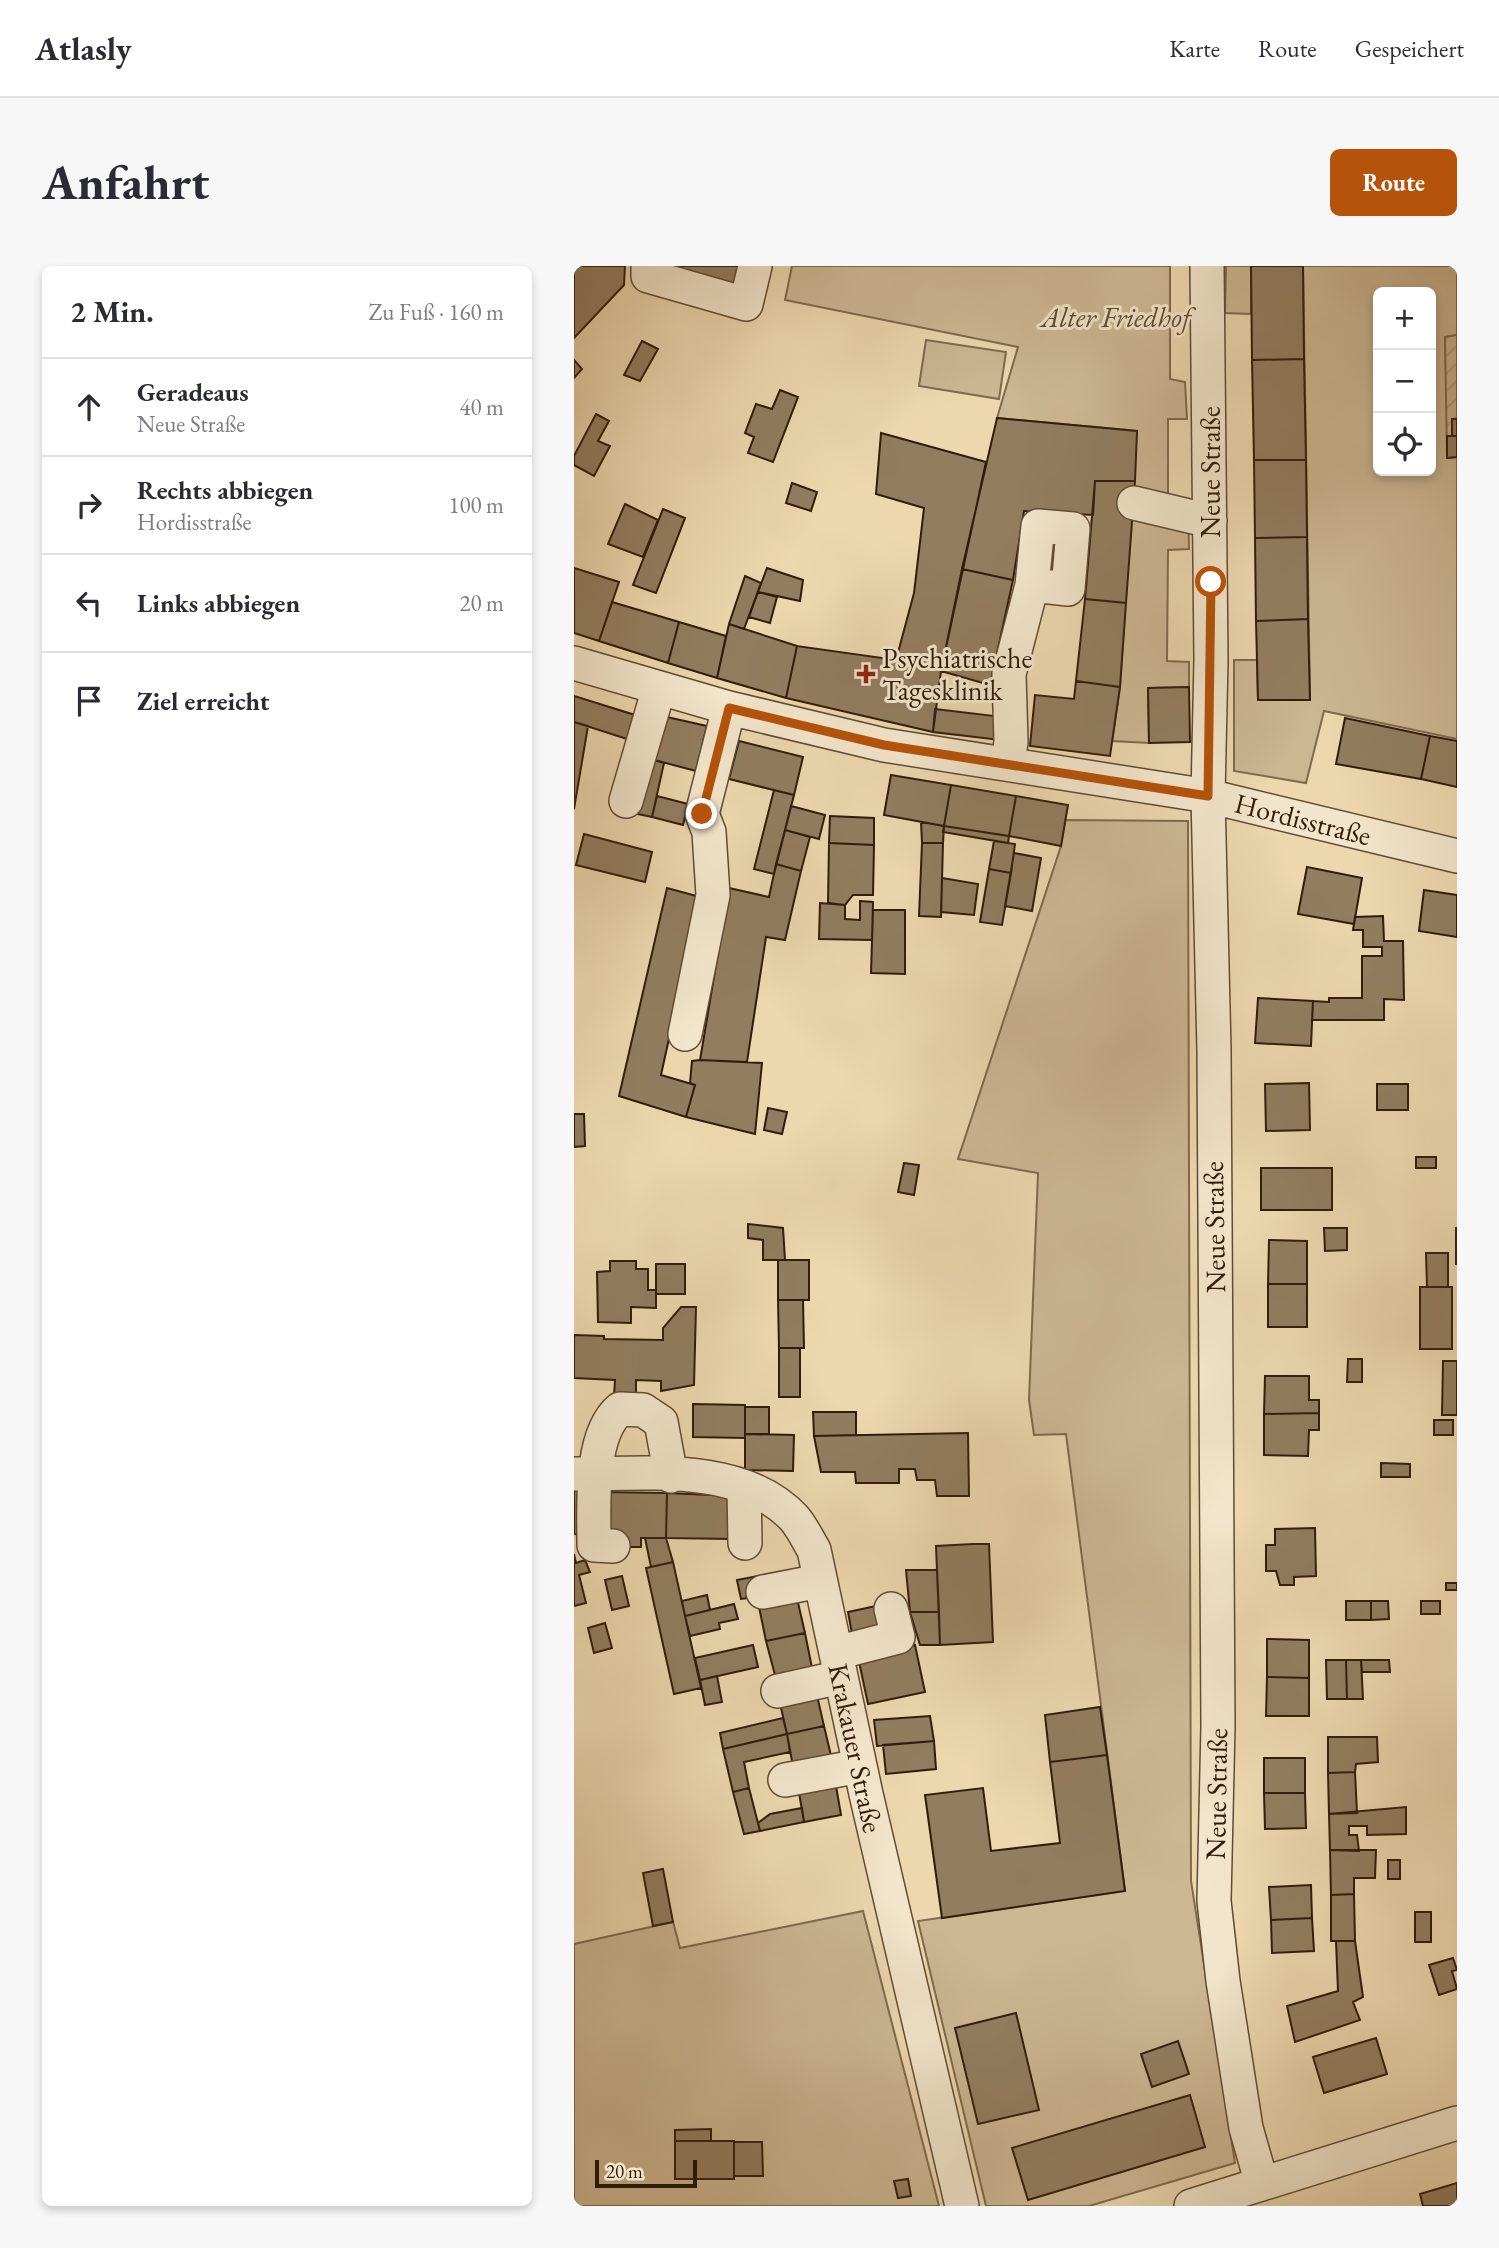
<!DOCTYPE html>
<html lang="de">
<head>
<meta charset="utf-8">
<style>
	:root { --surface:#fff; --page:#f7f7f7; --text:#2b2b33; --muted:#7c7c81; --line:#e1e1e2; --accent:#b45309 }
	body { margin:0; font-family:"EB Garamond",serif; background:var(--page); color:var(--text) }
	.controls { position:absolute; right:21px; top:21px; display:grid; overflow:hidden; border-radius:10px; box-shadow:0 4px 10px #0003 }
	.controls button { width:63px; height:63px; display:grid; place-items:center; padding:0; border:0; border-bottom:2px solid var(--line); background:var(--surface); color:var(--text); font:35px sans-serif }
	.scale { position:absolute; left:21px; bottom:18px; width:102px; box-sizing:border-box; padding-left:7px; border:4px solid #311c0a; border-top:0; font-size:19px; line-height:24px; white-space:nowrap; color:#311c0a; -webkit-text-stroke:5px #f3e5cb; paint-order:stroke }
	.stop { position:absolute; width:21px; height:21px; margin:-16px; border:5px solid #b45309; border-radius:50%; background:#fff }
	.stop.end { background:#b45309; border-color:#fff; box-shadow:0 2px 7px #0008 }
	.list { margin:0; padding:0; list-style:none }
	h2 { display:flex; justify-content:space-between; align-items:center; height:91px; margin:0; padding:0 28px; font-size:30px }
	h2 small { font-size:23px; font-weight:400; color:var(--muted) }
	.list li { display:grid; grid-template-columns:46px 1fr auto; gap:21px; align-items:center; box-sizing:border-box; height:98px; padding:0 28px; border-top:2px solid var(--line) }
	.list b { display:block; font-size:26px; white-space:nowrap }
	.list p { margin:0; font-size:23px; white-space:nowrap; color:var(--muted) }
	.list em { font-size:23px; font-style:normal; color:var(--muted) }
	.icon { flex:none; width:38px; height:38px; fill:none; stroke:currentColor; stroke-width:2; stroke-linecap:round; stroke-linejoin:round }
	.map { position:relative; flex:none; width:883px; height:1940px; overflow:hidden; border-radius:10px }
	header { display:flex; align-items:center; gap:42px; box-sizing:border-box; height:98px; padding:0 35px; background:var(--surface); border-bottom:2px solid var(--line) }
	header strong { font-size:33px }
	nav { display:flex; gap:38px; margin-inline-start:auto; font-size:24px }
	.intro { display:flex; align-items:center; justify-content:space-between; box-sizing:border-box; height:168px; padding:0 42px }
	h1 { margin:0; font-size:49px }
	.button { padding:18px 32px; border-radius:10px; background:var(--accent); color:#fff; font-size:24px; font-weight:700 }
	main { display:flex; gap:42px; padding:0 42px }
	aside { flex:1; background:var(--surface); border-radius:10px; box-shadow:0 4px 10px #0003 }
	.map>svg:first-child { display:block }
	.green { fill:#ccb793; stroke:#7e6a4e; stroke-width:2; fill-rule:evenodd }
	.garden { fill:url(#garden-furrows); stroke:#7e6a4e; stroke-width:2 }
	.building { fill:#927d60; stroke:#311c0a; stroke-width:2 }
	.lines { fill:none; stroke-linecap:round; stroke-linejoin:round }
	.minor-casing { stroke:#604b33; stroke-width:36 }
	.minor { stroke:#f3e5cb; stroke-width:33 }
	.route { stroke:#b45309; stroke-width:9 }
	.poi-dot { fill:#8f2418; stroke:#f3e5cb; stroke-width:2.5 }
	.labels { text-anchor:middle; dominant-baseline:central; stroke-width:6; stroke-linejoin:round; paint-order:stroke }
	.park-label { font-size:28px; font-style:italic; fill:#604a33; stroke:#f3e5cb }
	.street-label { font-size:28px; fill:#311c0a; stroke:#f3e5cb }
	.poi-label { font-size:28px; fill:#311c0a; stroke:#f3e5cb; text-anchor:start }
</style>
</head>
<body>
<header>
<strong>Atlasly</strong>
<nav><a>Karte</a><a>Route</a><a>Gespeichert</a></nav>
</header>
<div class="intro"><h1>Anfahrt</h1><a class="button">Route</a></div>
<main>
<aside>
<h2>2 Min.<small>Zu Fuß · 160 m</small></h2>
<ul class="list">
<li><svg class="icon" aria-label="ahead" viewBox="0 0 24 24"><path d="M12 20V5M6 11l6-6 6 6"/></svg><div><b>Geradeaus</b><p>Neue Straße</p></div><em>40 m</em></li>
<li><svg class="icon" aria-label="right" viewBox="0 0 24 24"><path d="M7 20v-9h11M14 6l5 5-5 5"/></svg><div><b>Rechts abbiegen</b><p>Hordisstraße</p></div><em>100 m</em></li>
<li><svg class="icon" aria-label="left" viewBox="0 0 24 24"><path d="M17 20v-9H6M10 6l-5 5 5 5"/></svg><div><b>Links abbiegen</b></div><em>20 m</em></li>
<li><svg class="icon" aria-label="arrive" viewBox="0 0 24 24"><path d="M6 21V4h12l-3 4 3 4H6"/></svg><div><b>Ziel erreicht</b></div></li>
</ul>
</aside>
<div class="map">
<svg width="883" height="1940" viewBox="0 0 883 1940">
	<defs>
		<pattern id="garden-furrows" width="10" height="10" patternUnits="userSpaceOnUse" patternTransform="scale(1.75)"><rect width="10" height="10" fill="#ccb793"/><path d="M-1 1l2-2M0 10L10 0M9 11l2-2" fill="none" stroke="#b09d7d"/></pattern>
	</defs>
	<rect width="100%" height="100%" fill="#ecd7af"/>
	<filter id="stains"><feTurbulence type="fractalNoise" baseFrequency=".00286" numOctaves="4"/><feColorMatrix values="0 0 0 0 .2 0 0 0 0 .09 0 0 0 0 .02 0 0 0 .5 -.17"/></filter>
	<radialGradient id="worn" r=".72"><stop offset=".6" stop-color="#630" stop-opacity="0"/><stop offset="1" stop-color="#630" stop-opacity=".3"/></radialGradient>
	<path class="green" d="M218,0h378v113l15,3 2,37h-19v80h20l1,50 -21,1 -1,111 22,1v25l-41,1 1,55 -37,-2 8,-54 17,-256 -140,-13 21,-71 -233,-47z
		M652,0h25v48l-26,-1z
		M729,0h154v69l-12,2 3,121 9,-1v282l-133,-28 -18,72 -72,-12v-111h23l1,40 52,-1zM804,26h53v179h-53z
		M352,74l80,12 -7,47 -80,-13z
		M491,554l123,1 3,1060 44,282 -146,43h-103l-68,-285 207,-30 -59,-457 -32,1 -5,-35 9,-227 -80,-14 103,-313z
		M289,1645l76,295h-365v-262l99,-22 7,26z"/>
	<path class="garden" d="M883,69v122l-10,1 -2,-121z"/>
	<path class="building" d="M0,0h51l-1,19 -50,53z
		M92,0h75l-6,25z
		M677,0h52l1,93 -52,1z
		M68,75l16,8 -18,32 -16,-6z
		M730,93l2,101h-52l-2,-100z
		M0,94l8,9 -8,9z
		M206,124l18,7 -25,65 -25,-9 6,-16 -9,-4 11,-29 16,5z
		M22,148l13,7 -11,20 12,5 -16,30 -20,-11v-9z
		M423,152l140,13 -2,50h-40l-2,34 -69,-4 -11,69 -51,-11z
		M878,153h5v17h-5z
		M307,167l105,29 -45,209 -8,61 -147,-34 11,-52 99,14 18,-67 10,-85 -48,-14z
		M873,170h10v21l-10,1z
		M680,194h52l1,77 -52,1z
		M521,215h40l-9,122 -41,-4z
		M218,217l25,9 -6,19 -25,-8z
		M51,238l33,16 -15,37 -35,-13z
		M89,243l22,9 -29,75 -23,-8z
		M733,271l1,82 -52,2 -1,-83z
		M0,302l45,14 -20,59 -25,-8z
		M193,302l36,12 -3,21 -42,-9z
		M388,303l51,11 -23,105 -49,-14z
		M171,310l16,7 -17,46 -15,-5z
		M184,326l19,5 -7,26 -21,-6z
		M511,333l41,4 -6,84 -44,-6z
		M38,336l67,20 -11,41 -69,-22z
		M734,353l2,81h-52l-2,-79z
		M105,356l47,14 -9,42 -49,-15z
		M155,358l68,22 -11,52 -69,-20z
		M502,415l44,6 -10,69 -80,-10 5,-51 39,4z
		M615,421l1,55 -41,1 -1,-55z
		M0,430l61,19 -8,24 -53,-17z
		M361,443l68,8 -3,23 -67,-8z
		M84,449l49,11 -11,45 -49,-13z
		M771,452l85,18 -9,43 -85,-15z
		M0,456l14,4 -14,83z
		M856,470l27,5v46l-36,-8z
		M165,475l64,16 -9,38 -65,-16z
		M73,492l17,5 -12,54 -19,-4z
		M317,509l60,10 -7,41 -60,-11z
		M377,519l65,11 -7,40 -65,-10z
		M200,524l20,5 -20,79 -20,-5z
		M83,530l31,8 -5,21 -31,-8z
		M442,530l52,9 -7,41 -52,-10z
		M217,540l34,9 -6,24 -34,-9z
		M256,550l44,2v27l-45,-2z
		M347,556l23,4 -1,17h-21z
		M370,560l65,10 -1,7 -65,-11z
		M211,564l25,7 -9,34 -25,-7z
		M10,568l68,18 -7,30 -69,-17z
		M420,575l21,3 -4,29 -22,-4z
		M255,577l45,2 -1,50h-20l-8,10 -17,-2z
		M348,577h21l-2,74 -22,-1z
		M440,587l27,5 -9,53 -27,-5z
		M202,598l25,7 -16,69 -19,-3 -19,125 -47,-2 29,-172 40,9z
		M733,601l55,11 -8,46 -56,-10z
		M415,603l22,4 -9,52 -22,-3z
		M368,612l36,6 -4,31 -33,-3z
		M93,622l33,9 -39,178 34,10 -9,32 -67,-21z
		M850,624l33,5v42l-38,-6z
		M286,635l13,1 -1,38 -53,-1 1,-36 25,2v14l15,1z
		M299,644h32v64l-34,-1z
		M809,650l1,25h19l1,59 -20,-1v21h-72l1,-19 16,1v-4h33v-42h20v-9h-19v-17h-10l2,-13z
		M684,732l55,3 -2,45 -56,-3z
		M126,794l62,3 -7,71 -69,-17 9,-32 -5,-2 2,-22z
		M735,817l1,47 -44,1 -1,-47z
		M803,818h31v26h-31z
		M194,842l19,4 -5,22 -18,-4z
		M0,848h10l1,32 -11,1z
		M842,891h20v11h-20z
		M330,897l15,2 -5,30 -16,-3z
		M687,902h71v42h-71z
		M174,958l35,4 2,32h-22v-20l-15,-2z
		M750,962h23v22l-22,1z
		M882,962h1v36h-1z
		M695,974l38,1v43h-39z
		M852,987h22v34h-21z
		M204,994h31v40h-31z
		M36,995h26v8h12v21h8v18l-25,-1v16l-33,-1 -1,-50 13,-1z
		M82,998h29v30h-29z
		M694,1018h39v43h-39z
		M846,1021h32v62h-32z
		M204,1034h25l1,48h-25z
		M107,1041h15l-2,78 -33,6v-10l-25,-1v15l-22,1 1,-16 -41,-2v-43l30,1v3l59,1v-12z
		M205,1082h21v49h-21z
		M774,1093h14v23h-15z
		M869,1095h14v54h-15z
		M691,1110h44v24h10v13l-55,1z
		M119,1138l52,1v33l-52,-1z
		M171,1141h24v27h-24z
		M239,1146h43v23l-42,1z
		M745,1147v17h-10l-1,26 -44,-1v-41z
		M860,1154h19v15h-19z
		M394,1167l1,63h-32l-2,-16h-18l-2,-11h-16v14h-43l-1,-11h-34l-7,-36z
		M171,1168l49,1 -1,36 -48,-1z
		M807,1197l29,1v13h-29z
		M0,1225l14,1 -1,43 -13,-1z
		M27,1226l66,1 -1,45h-25v9h-19l-22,-11z
		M93,1227l66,3 -2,43 -65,-1z
		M741,1262l1,48 -22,1v8h-14l-4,-14h-10v-26h9v-16z
		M71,1272h21l7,24 -22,5z
		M399,1278h16l4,98 -53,3 -4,-99z
		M0,1288l2,9 9,-3 5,12 -11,3 7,28 -12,3z
		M99,1296l28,126 -27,6 -28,-126z
		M332,1304h31l2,42h-29z
		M48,1310l7,30 -17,4 -7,-30z
		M184,1310l-2,21 -15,2 -4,-19z
		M872,1317h11v7h-11z
		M222,1328l9,39 -39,8 -8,-39z
		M133,1329l3,15 -25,6 -3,-15z
		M772,1335h25v19h-25z
		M797,1335h17l1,18 -18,1z
		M847,1335h19v13h-19z
		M160,1338l4,15 -19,4 1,6 -30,7 -5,-20z
		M302,1340l6,27 -29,6 -5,-27z
		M336,1346h29l1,33h-20z
		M31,1357l7,25 -18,5 -6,-25z
		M231,1367l7,35 -37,7 -9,-34z
		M693,1373l42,1v38l-42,-1z
		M179,1379l5,22 -58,13 -5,-22z
		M341,1379l10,47 -57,12 -10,-47z
		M752,1394h20l1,39h-20z
		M772,1394h15l2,39h-16z
		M787,1394h28l1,12h-28z
		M143,1410l5,26 -17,3 -5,-25z
		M693,1411l42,1v38h-43z
		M242,1425l8,35 -37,8 -8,-35z
		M526,1441l7,48 -57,7 -5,-47z
		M356,1450l4,25 -57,5 -3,-26z
		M209,1452l4,16 -64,15 -3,-16z
		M250,1460l9,38 -39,8 -7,-38z
		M213,1468l3,18 -46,10 5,26 -16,4 -10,-43z
		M754,1471h49l1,25 -22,2 -1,8 -27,1z
		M360,1475l2,28 -50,5 -3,-29z
		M533,1489l18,136 -183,27 -17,-123 58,-7 8,63 69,-8 -10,-81z
		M690,1492h41v35h-41z
		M781,1506l2,41 -28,1 -1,-41z
		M261,1514l6,35 -37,7 -6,-35z
		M175,1522l11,43 -16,3 -11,-42z
		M690,1527h41l1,35 -41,1z
		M832,1541v27l-39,1v-9h-18v9h8l2,16 -29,-1 -1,-36z
		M228,1542l2,14 -44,9 -2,-8 12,-9z
		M756,1584h46l-1,28h-21v16l-23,1z
		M814,1594h12v19h-12z
		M89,1603l10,53 -20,4 -10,-53z
		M737,1619l1,33 -41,2 -2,-33z
		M780,1628l1,47h-24v-46z
		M841,1646h16v30h-16z
		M738,1652l2,33 -42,2 -1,-33z
		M762,1675h19l8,56 -10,5 7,18 -65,22 -8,-36 51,-15z
		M879,1692l4,12 -5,1 5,18 -18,6 -10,-30z
		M442,1747l23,97 -61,14 -23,-96z
		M802,1772l11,36 -63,19 -11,-36z
		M604,1775l11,33 -37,13 -11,-33z
		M616,1829l15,52 -177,53 -16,-52z
		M137,1863v12h-36v-11z
		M101,1875h59v38h-59z
		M160,1876h28l1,34h-29z
		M334,1913l3,17 -13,2 -4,-17z
		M883,1917v23h-34l-3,-12z"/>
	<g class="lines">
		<g class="minor-casing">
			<path id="minor" d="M74,0v10l98,28 9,-38
				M633,0l4,394 -3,136 6,255 4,675 -4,175 9,80 23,147 16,56
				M560,237l76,18
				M0,397l155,45 155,37 324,51 249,60
				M434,497l3,-21 -2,-68 23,-89 6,-59 35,3 -5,60 -36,-4
				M52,535l33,-113
				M111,768l28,-139 -4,-63 -7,-18 27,-106
				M0,1208c69,0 168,-12 220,44 8,9 14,22 20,32l52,244 96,412
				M170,1221l1,56
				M39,1280l-19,-1c0,-38 -5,-110 26,-136l23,1 18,12 10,54
				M189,1326l57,-11
				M262,1387l62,-16 -7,-28
				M204,1425l63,-14
				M211,1514l75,-14
				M617,1940l266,-83"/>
		</g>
		<use href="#minor" class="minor"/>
	</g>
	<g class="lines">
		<path class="route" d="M128,548l27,-106 155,37 324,51 3,-214"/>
	</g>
	<path class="poi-dot" d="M288.5 397.5h7v7h7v7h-7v7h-7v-7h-7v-7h7z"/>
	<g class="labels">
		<g class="park-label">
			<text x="542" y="51">Alter Friedhof</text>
		</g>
		<g class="street-label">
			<text transform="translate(636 206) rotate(-90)">Neue Straße</text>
			<text transform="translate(729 553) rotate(14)">Hordisstraße</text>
			<text transform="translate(640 961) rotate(-91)">Neue Straße</text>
			<text transform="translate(282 1482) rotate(78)">Krakauer Straße</text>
			<text transform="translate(642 1528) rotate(-89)">Neue Straße</text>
		</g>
		<g class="poi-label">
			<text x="308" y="392">Psychiatrische<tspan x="308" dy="32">Tagesklinik</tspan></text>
		</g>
	</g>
	<rect width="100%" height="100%" filter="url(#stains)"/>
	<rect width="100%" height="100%" fill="url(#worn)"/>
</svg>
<div class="controls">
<button>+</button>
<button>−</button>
<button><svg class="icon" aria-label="locate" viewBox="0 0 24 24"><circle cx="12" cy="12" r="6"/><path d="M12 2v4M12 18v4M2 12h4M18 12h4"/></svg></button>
</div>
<div class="scale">20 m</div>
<div class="stop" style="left:637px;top:316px"></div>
<div class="stop end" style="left:128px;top:548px"></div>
</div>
</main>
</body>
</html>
